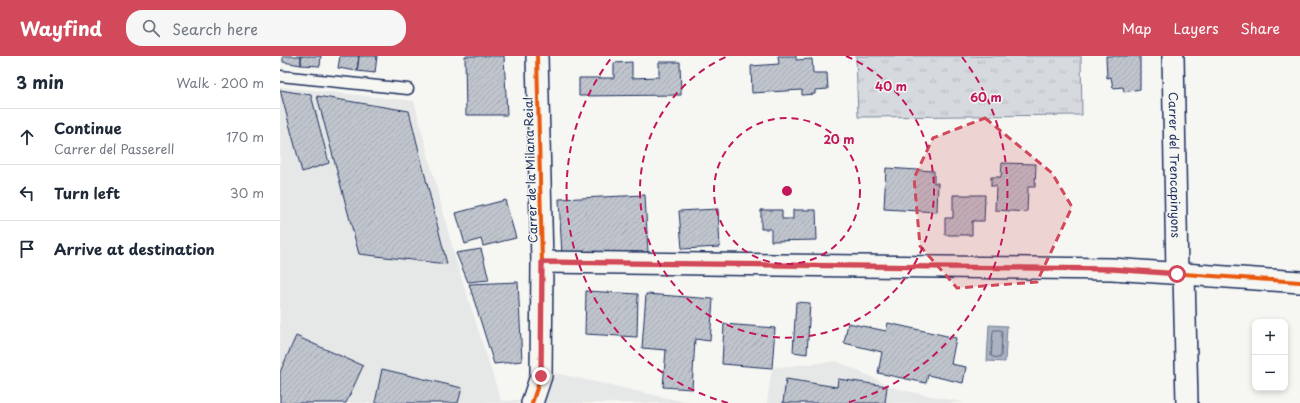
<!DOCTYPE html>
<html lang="en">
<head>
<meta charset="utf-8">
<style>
	:root { --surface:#fff; --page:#f6f6f7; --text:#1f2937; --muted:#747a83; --line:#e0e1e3; --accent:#d1495b }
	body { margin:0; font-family:"Playpen Sans",sans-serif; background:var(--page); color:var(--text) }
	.controls { position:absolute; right:12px; bottom:12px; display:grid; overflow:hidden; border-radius:8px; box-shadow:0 2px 6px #0003 }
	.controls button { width:36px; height:36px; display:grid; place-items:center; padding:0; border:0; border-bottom:1px solid var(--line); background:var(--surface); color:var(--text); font:20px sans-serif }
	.stop { position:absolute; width:12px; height:12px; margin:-9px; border:3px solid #d1495b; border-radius:50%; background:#fff }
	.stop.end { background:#d1495b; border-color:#fff; box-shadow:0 1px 4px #0008 }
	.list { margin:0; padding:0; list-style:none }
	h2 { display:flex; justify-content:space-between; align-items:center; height:52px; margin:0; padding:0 16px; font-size:17px }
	h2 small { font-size:13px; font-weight:400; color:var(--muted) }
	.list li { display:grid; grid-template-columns:26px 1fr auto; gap:12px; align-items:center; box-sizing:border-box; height:56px; padding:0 16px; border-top:1px solid var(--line) }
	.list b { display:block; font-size:15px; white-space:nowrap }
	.list p { margin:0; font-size:13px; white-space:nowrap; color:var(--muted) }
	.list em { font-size:13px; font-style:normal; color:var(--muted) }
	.icon { flex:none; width:22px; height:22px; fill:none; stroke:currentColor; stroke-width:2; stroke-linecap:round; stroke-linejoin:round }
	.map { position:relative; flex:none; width:1020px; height:347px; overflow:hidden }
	header { display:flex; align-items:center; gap:24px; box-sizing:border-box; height:56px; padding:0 20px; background:var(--accent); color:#fff }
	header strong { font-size:19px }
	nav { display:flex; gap:22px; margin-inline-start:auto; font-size:14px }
	.search { width:280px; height:36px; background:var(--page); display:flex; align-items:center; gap:10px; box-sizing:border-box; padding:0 14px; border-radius:16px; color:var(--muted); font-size:15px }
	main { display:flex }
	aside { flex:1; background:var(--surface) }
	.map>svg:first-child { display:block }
	.built { fill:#e6e7e7 }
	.grass { fill:url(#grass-tufts); stroke:#78849e }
	.water { fill:#abb2c0; stroke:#717e99 }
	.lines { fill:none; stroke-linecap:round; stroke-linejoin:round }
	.shore { stroke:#556385; stroke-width:1 }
	.building { fill:url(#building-hatch); stroke:#1b2f5e }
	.service-casing { stroke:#1b2f5e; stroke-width:13 }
	.minor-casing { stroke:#1b2f5e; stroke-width:24 }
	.service { stroke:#f6f6f2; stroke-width:10 }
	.minor { stroke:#f6f6f2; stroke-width:21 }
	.cycleway-casing { stroke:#f6f6f2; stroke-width:6 }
	.cycleway { stroke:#e8590c; stroke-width:4 }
	.route { stroke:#d1495b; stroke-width:5 }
	.marked { fill:#d1495b; fill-opacity:0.2; stroke:#d1495b; stroke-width:3; stroke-dasharray:8 5; stroke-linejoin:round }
	.ring { fill:none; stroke:#c2185b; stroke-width:2; stroke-dasharray:7 5 }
	.labels { text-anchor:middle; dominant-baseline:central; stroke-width:3; stroke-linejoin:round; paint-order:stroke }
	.street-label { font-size:12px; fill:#1b2f5e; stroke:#f6f6f2 }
	.centre { fill:#c2185b; stroke:#f6f6f2; stroke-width:2 }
	.ring-label { font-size:12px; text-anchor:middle; font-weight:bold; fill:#c2185b; stroke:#f6f6f2; stroke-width:3; stroke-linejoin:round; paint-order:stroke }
</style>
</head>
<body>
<header>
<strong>Wayfind</strong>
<div class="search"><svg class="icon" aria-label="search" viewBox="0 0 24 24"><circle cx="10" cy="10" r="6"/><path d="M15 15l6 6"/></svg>Search here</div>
<nav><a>Map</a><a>Layers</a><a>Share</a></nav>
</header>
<main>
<aside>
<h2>3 min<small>Walk · 200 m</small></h2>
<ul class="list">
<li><svg class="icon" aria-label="ahead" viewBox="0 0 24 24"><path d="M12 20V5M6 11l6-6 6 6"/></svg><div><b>Continue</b><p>Carrer del Passerell</p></div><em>170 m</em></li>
<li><svg class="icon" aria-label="left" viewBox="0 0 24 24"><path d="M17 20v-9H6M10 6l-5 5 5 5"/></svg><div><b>Turn left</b></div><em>30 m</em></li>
<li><svg class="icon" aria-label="arrive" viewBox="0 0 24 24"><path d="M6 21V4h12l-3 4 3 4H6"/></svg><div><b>Arrive at destination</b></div></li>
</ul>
</aside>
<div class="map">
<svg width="1020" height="347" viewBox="0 0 1020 347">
	<defs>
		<pattern id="grass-tufts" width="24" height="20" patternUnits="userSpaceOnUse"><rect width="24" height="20" fill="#d6d9dd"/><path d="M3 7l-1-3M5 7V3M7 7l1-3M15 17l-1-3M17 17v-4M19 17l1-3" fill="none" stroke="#b7bbc0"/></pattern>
		<pattern id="building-hatch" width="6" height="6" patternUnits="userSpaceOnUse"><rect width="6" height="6" fill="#c0c4cd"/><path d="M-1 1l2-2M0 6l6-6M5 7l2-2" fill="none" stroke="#a4a9b2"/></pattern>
	</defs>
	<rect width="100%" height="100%" fill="#f6f6f2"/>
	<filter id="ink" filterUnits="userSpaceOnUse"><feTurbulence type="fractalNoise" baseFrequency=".025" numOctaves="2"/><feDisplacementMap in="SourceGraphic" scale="8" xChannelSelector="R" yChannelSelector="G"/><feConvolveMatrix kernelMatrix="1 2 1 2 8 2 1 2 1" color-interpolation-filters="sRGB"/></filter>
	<g filter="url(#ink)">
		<path class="built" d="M0,31l134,14 40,153 47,147 18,-1 31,-28 140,31h-410z
			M557,305l60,28 69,14h-199l5,-35z"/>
		<path class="grass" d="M576,0h225l1,59 -224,2z"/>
		<path class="water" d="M709,269l18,1 -2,36 -18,-1z"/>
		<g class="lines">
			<path class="shore" d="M714,274h7l1,2 -1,24 -1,2 -7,-1 -2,-1 2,-24z"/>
		</g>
		<path class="building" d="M3,0h18v9l-18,-3z
			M21,0h20l-1,10 -19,-1z
			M60,0h19l-2,15 -19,-3z
			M79,0h18l-2,17 -18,-2z
			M185,0h39l3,59h-41z
			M498,0h18v4l16,-1 1,14h14l1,16 -13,1v4l-13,1v-5l-50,3 -1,-27 28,-2z
			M826,0h34v33l-16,3 -1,-5 -10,1 -2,-11 -4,1z
			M352,6v16l27,-1v-15h21l1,33 -102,1v-18h35v-15z
			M0,34l31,5 18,68 -27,9z
			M37,40l92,15 38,153 -88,-10z
			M722,107l34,1 -1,23h-7l-1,25 -32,-2 1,-24h-5v-9h10z
			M606,112l48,3v12h4l-1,29 -53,-3z
			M365,139l3,57 -86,4 -3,-57z
			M673,139h32l-1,26h-12v14h-27v-17h8z
			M225,144l11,38 -33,8 -2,-7 -16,5 -9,-31z
			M438,153l2,38 -38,2 -3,-38z
			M481,154h21v9h11v-9h23l1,30 -46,1v-12h-10z
			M201,193l8,31 -21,2 -12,-29z
			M238,226l4,79 -28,3 -25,-80z
			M306,235l52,3 -1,43 -52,-3z
			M366,238l67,5 -3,42 -15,-2 -3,50 -29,-2 3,-37 -24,-2z
			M516,246l14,1 -3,51 -14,-2z
			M568,267l38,8 2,-8 68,15 -5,26 15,3 -3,16 -35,-8 -2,8 -48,-10 4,-21 -38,-9z
			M444,268l51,4 -3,40 -50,-4z
			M16,280l67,30 -17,37h-66v-31z
			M102,313l80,19 -4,15h-83z
			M506,323l51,8 1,-8 49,7 -2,17h-102z"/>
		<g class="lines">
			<g class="service-casing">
				<path id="service" d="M0,20l128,13"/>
			</g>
			<g class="minor-casing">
				<g id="minor">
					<path id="s1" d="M893,0l4,217"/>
					<path d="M262,206l570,7 188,13"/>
					<path d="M904,218l3,129"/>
					<path d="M252,347l9,-27 1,-114 -5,-206"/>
				</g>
			</g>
			<use href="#service" class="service"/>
			<use href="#minor" class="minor"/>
			<g class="cycleway-casing">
				<path id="cycleway" d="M262,206l570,7 188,13
					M252,347l9,-27 1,-114 -5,-206"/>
			</g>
			<use href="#cycleway" class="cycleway"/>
		</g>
	</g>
	<g class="lines" filter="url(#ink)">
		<path class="route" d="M261,320l1,-114 570,7 65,5"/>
	</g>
	<path class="marked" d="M705,62l67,55 20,34 -35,75 -80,6 -37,-42 -6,-68 19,-40z"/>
	<g class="ring">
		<circle cx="507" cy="135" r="73"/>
		<path d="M566 0A147 147 0 1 1 448 0"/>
		<path d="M448 347A220 220 0 0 1 332 1M682 1A220 220 0 0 1 566 347"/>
	</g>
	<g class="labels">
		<g class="street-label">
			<text stroke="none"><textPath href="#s1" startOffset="109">Carrer del Trencapinyons</textPath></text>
			<text transform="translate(250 114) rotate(-92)">Carrer de la Milana Reial</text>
		</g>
	</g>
	<circle cx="507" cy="135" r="6" class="centre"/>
	<g class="ring-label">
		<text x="611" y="35">40 m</text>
		<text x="706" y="46">60 m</text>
		<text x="559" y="88">20 m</text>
	</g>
</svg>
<div class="controls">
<button>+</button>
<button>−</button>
</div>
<div class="stop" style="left:897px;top:218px"></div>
<div class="stop end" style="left:261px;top:320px"></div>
</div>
</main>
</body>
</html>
